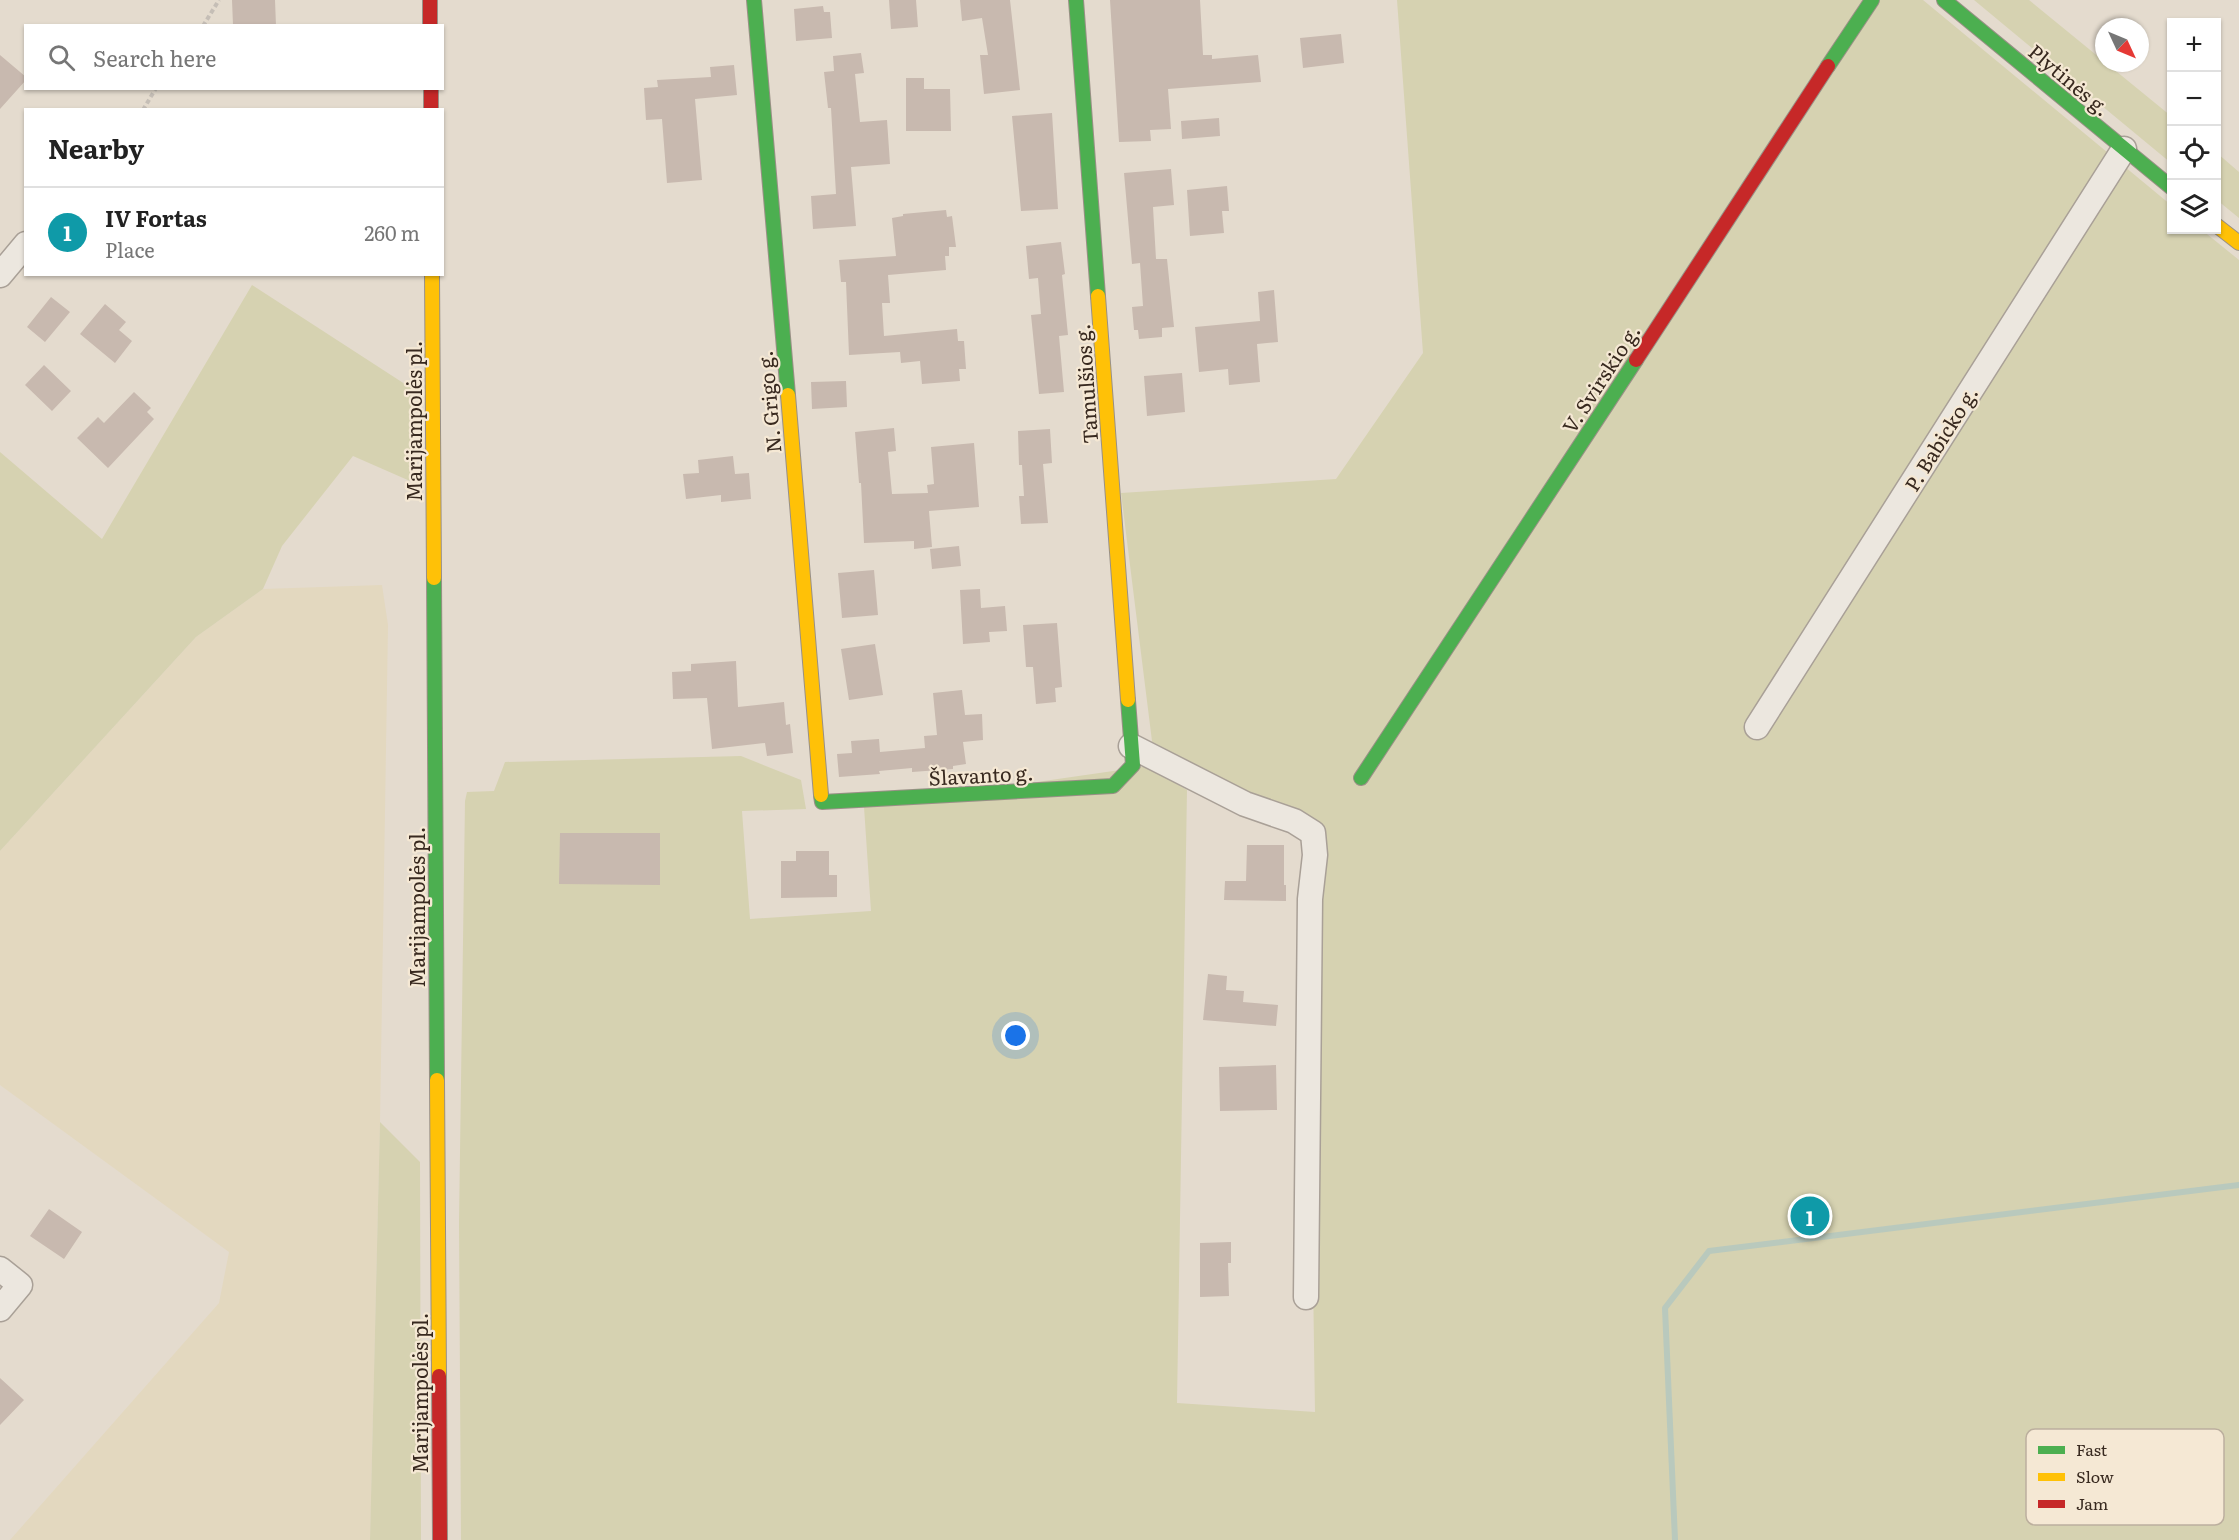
<!DOCTYPE html>
<html lang="en">
<head>
<meta charset="utf-8">
<style>
	:root { --surface:#fff; --page:#f2f2f2; --text:#222; --muted:#767676; --line:#e0e0e0; --accent:#1a73e8 }
	body { margin:0; font-family:Literata,serif; background:var(--page); color:var(--text) }
	.controls { position:absolute; right:18px; top:18px; display:grid; overflow:hidden; border-radius:0px; box-shadow:0 2px 4px #0004 }
	.controls button { width:54px; height:54px; display:grid; place-items:center; padding:0; border:0; border-bottom:2px solid var(--line); background:var(--surface); color:var(--text); font:30px sans-serif }
	.compass { position:absolute; left:2095px; top:18px; width:54px; height:54px; border-radius:50%; background:var(--surface); box-shadow:0 2px 4px #0004; rotate:134deg }
	.you { position:absolute; left:1016px; top:1036px; width:21px; height:21px; margin:-15px; border:4px solid #fff; border-radius:50%; background:#1a73e8; box-shadow:0 0 0 9px #1a73e833 }
	.badge { display:grid; place-items:center; width:39px; height:39px; border-radius:50%; background:var(--accent); color:#fff; font-size:20px; font-weight:700 }
	.pin { position:absolute; translate:-50% -50%; border:3px solid #fff; box-shadow:0 2px 6px #0006 }
	.list { margin:0; padding:0; list-style:none }
	h2 { display:flex; justify-content:space-between; align-items:center; height:78px; margin:0; padding:0 24px; font-size:26px }
	h2 small { font-size:20px; font-weight:400; color:var(--muted) }
	.list li { display:grid; grid-template-columns:39px 1fr auto; gap:18px; align-items:center; box-sizing:border-box; height:90px; padding:0 24px; border-top:2px solid var(--line) }
	.list b { display:block; font-size:22px; white-space:nowrap }
	.list p { margin:0; font-size:20px; white-space:nowrap; color:var(--muted) }
	.list em { font-size:20px; font-style:normal; color:var(--muted) }
	.icon { flex:none; width:33px; height:33px; fill:none; stroke:currentColor; stroke-width:2; stroke-linecap:round; stroke-linejoin:round }
	.map { position:relative; flex:none; width:2239px; height:1540px; overflow:hidden }
	.search { position:absolute; background:var(--surface); box-shadow:0 2px 4px #0004; left:24px; top:24px; width:420px; height:66px; display:flex; align-items:center; gap:15px; box-sizing:border-box; padding:0 21px; border-radius:0px; color:var(--muted); font-size:22px }
	.panel { position:absolute; background:var(--surface); box-shadow:0 2px 4px #0004; left:24px; top:108px; width:420px; height:168px; border-radius:0px }
	.map>svg:first-child { display:block }
	.farmland { fill:#e3d8bf }
	.green { fill:#d6d2b1 }
	.lines { fill:none; stroke-linecap:round; stroke-linejoin:round }
	.stream { stroke:#b9c9bd; stroke-width:6 }
	.building { fill:#c8b9af }
	.street-casing { stroke:#a9a097; stroke-width:27 }
	.fast-casing { stroke:#999086; stroke-width:16 }
	.slow-casing { stroke:#999086; stroke-width:16 }
	.jam-casing { stroke:#999086; stroke-width:16 }
	.path { stroke:#c5beb6; stroke-width:4; stroke-dasharray:4.5 3; stroke-linecap:butt }
	.street { stroke:#ece7df; stroke-width:24 }
	.fast { stroke:#4caf50; stroke-width:14 }
	.slow { stroke:#ffc107; stroke-width:14 }
	.jam { stroke:#c62828; stroke-width:14 }
	.labels { text-anchor:middle; dominant-baseline:central; stroke-width:4.5; stroke-linejoin:round; paint-order:stroke }
	.street-label { font-size:20px; fill:#38291f; stroke:#f5e8d4 }
	.key { fill:#f5e8d4; stroke:#bcaf9e; stroke-width:1.5 }
	.key-label { font-size:16px; fill:#38291f }
</style>
</head>
<body>
<div class="map">
<svg width="2239" height="1540" viewBox="0 0 2239 1540">
	<rect width="100%" height="100%" fill="#e4dbce"/>
	<path class="farmland" d="M382,585l6,40 -8,497 -10,418h-360l209,-237 10,-51 -229,-167v-234l196,-214 67,-48z"/>
	<path class="green" d="M1397,0h526l248,205 1,25h30l37,30v1280h-1778l-2,-317 6,-422 2,-9 27,-1 11,-29 236,-6 60,24 5,29 -64,2 8,108 121,-8 -7,-104 284,-41 39,24 -10,613 138,9 -3,-203 7,-373 -166,-87 -32,-256 215,-14 87,-126z
		M1974,0h55l142,116v47z
		M2217,153l22,19v46l-22,-18z
		M252,285l159,103 -1,93 -57,-25 -71,90 -19,43 -67,48 -196,214v-399l102,87z
		M380,1122l40,40 1,378h-51z"/>
	<g class="lines">
		<path class="stream" d="M1675,1540l-10,-232 44,-57 530,-66"/>
	</g>
	<path class="building" d="M232,0h43l1,26 -43,-1z
		M889,0h27l2,27 -27,2z
		M960,0h50l10,90 -36,4 -4,-39h8l-6,-37 -20,3z
		M1110,0h90l3,55h9v4l46,-4 3,27 -93,7 3,40 -21,1 1,11 -32,1z
		M823,6l1,6h6l2,26 -36,3 -2,-32z
		M1341,34l3,29 -41,5 -3,-30z
		M861,53l3,20 -9,1 5,48 27,-2 3,44 -39,3 5,59 -43,3 -2,-33 25,-2 -5,-86h-3l-4,-36 10,-1 -1,-15z
		M0,55l26,22v3l-26,29z
		M734,65l3,30 -42,4 7,81 -35,3 -5,-64 -16,1 -2,-32 14,-1 -1,-7 54,-3 -1,-10z
		M906,78h18v11h26l1,42h-45z
		M1052,113l6,96 -37,2 -9,-95z
		M1219,118l1,18 -38,3 -1,-18z
		M1171,169l3,36 -21,2 3,52h11l7,68 -12,1v9l-23,2 -1,-9h-4l-2,-23 11,-1 -3,-43 -8,1 -8,-91z
		M1227,186l2,25h-7l2,22 -34,3 -3,-46z
		M946,210l1,7 5,-1 4,31h-7v9h-4l1,14 -58,5 2,28h-8l2,33 73,-7 1,12h6l2,28h-7l1,12 -38,3 -2,-23 -19,2 -1,-11 -51,3 -3,-73h-5l-2,-22 57,-4 -4,-38 11,-2v-2z
		M1061,242l4,32 -3,1 6,60 -9,1 5,56 -25,2 -8,-79 10,-1 -3,-36 -9,1 -3,-33z
		M1274,290l4,52 -21,2 3,38 -31,3 -1,-16 -29,3 -4,-45 65,-6 -2,-29z
		M51,297l19,15 -25,30 -18,-15z
		M105,304l21,18 -7,8 13,11 -17,22 -35,-29z
		M44,365l27,26 -19,20 -27,-26z
		M1182,373l3,39 -38,4 -3,-40z
		M846,381l1,26 -35,2 -1,-27z
		M134,392l17,16 -4,4 7,7 -46,49 -31,-30 21,-21 6,6z
		M894,428l2,23 -8,1 4,42 36,-1 -1,-8 7,-1 -3,-37 43,-4 5,64 -50,4 3,36 -18,2v-8l-50,2 -3,-60h-2l-4,-51z
		M1050,429l2,34 -9,1 5,59 -27,1 -2,-28h5l-2,-31h-3l-1,-34z
		M733,456l2,18 14,-1 2,26 -30,3v-7l-35,4 -3,-25 16,-1 -1,-13z
		M959,546l2,20 -29,3 -2,-20z
		M874,570l4,45 -36,3 -4,-45z
		M980,589l1,19 24,-2 2,25 -18,1 1,10 -27,2 -3,-54z
		M1057,623l5,64 -7,1 1,14 -20,2 -3,-37h-7l-3,-42z
		M875,644l8,51 -34,5 -8,-51z
		M736,661l2,46 46,-5 2,23 4,-1 3,29 -26,3 -2,-13 -53,6 -5,-51 -34,1 -1,-27 19,-1v-7z
		M962,690l3,25 17,-1 1,26 -20,2 3,22 -13,2v3l-41,3v-4l-33,3 1,3 -41,3 -2,-23 15,-1 -1,-12 28,-2 1,13 45,-4 -1,-12 13,-1 -4,-42z
		M560,833h100v52l-101,-1z
		M1247,845h37v40h2v16l-62,-1 1,-19h21z
		M796,851h33v24h8v22l-56,1v-37h15z
		M1208,974l19,2 -1,14 18,1 -1,11 35,3 -2,21 -73,-6z
		M1276,1065l1,45 -57,1 -1,-44z
		M49,1209l33,23 -18,27 -34,-23z
		M1231,1242v21h-3l1,33 -29,1v-54z
		M0,1378l24,22 -24,25z"/>
	<g class="lines">
		<g class="street-casing">
			<path id="street" d="M0,275l26,-31
				M1757,727l367,-578
				M1131,746l114,58 49,17 19,12 2,22 -5,44 -4,398
				M0,1269l20,16 -20,24"/>
		</g>
		<g class="fast-casing">
			<path id="fast" d="M754,0l34,395
				M1076,0l22,296
				M1944,0l228,188
				M1828,66l44,-66
				M434,578l3,502
				M1361,778l275,-418
				M821,795l1,7 291,-16 20,-21 -5,-65"/>
		</g>
		<g class="slow-casing">
			<path id="slow" d="M2216,225l23,18
				M432,274l2,304
				M1098,296l30,404
				M788,395l33,400
				M437,1080l2,296"/>
		</g>
		<g class="jam-casing">
			<path id="jam" d="M430,0v26
				M431,88v22
				M1636,360l192,-294
				M439,1376l1,164"/>
		</g>
		<path class="path" d="M203,26l16,-26
			M143,110l13,-22"/>
		<use href="#street" class="street"/>
		<use href="#fast" class="fast"/>
		<use href="#slow" class="slow"/>
		<use href="#jam" class="jam"/>
	</g>
	<g class="labels">
		<g class="street-label">
			<text transform="translate(2070 79) rotate(40)">Plytinės g.</text>
			<text transform="translate(1600 378) rotate(-57)">V. Svirskio g.</text>
			<text transform="translate(1085 384) rotate(-94)">Tamulšios g.</text>
			<text transform="translate(768 402) rotate(-95)">N. Grigo g.</text>
			<text transform="translate(413 421) rotate(-90)">Marijampolės pl.</text>
			<text transform="translate(1940 438) rotate(-58)">P. Babicko g.</text>
			<text transform="translate(981 774) rotate(-3)">Šlavanto g.</text>
			<text transform="translate(416 907) rotate(-90)">Marijampolės pl.</text>
			<text transform="translate(419 1393) rotate(-90)">Marijampolės pl.</text>
		</g>
	</g>
	<rect x="2026" y="1429" width="198" height="96" rx="9" class="key"/>
	<rect x="2038" y="1446" width="27" height="8" fill="#4caf50"/>
	<rect x="2038" y="1473" width="27" height="8" fill="#ffc107"/>
	<rect x="2038" y="1500" width="27" height="8" fill="#c62828"/>
	<g class="key-label">
		<text x="2076" y="1456">Fast</text>
		<text x="2076" y="1483">Slow</text>
		<text x="2076" y="1510">Jam</text>
	</g>
</svg>
<div class="controls">
<button>+</button>
<button>−</button>
<button><svg class="icon" aria-label="locate" viewBox="0 0 24 24"><circle cx="12" cy="12" r="6"/><path d="M12 2v4M12 18v4M2 12h4M18 12h4"/></svg></button>
<button><svg class="icon" aria-label="layers" viewBox="0 0 24 24"><path d="M12 4l9 5-9 5-9-5zM3 14l9 5 9-5"/></svg></button>
</div>
<svg class="compass" viewBox="-18 -18 36 36"><path d="M0-13l5 13h-10z" fill="#e53935"/><path d="M0 13l5-13h-10z" fill="#767676"/></svg>
<div class="you"></div>
<div class="pin badge" style="left:1810px;top:1216px;background:#0f9aa8">1</div>
<div class="search"><svg class="icon" aria-label="search" viewBox="0 0 24 24"><circle cx="10" cy="10" r="6"/><path d="M15 15l6 6"/></svg>Search here</div>
<section class="panel">
<h2>Nearby<small></small></h2>
<ul class="list">
<li><span class="badge" style="background:#0f9aa8">1</span><div><b>IV Fortas</b><p>Place</p></div><em>260 m</em></li>
</ul>
</section>
</div>
</body>
</html>
